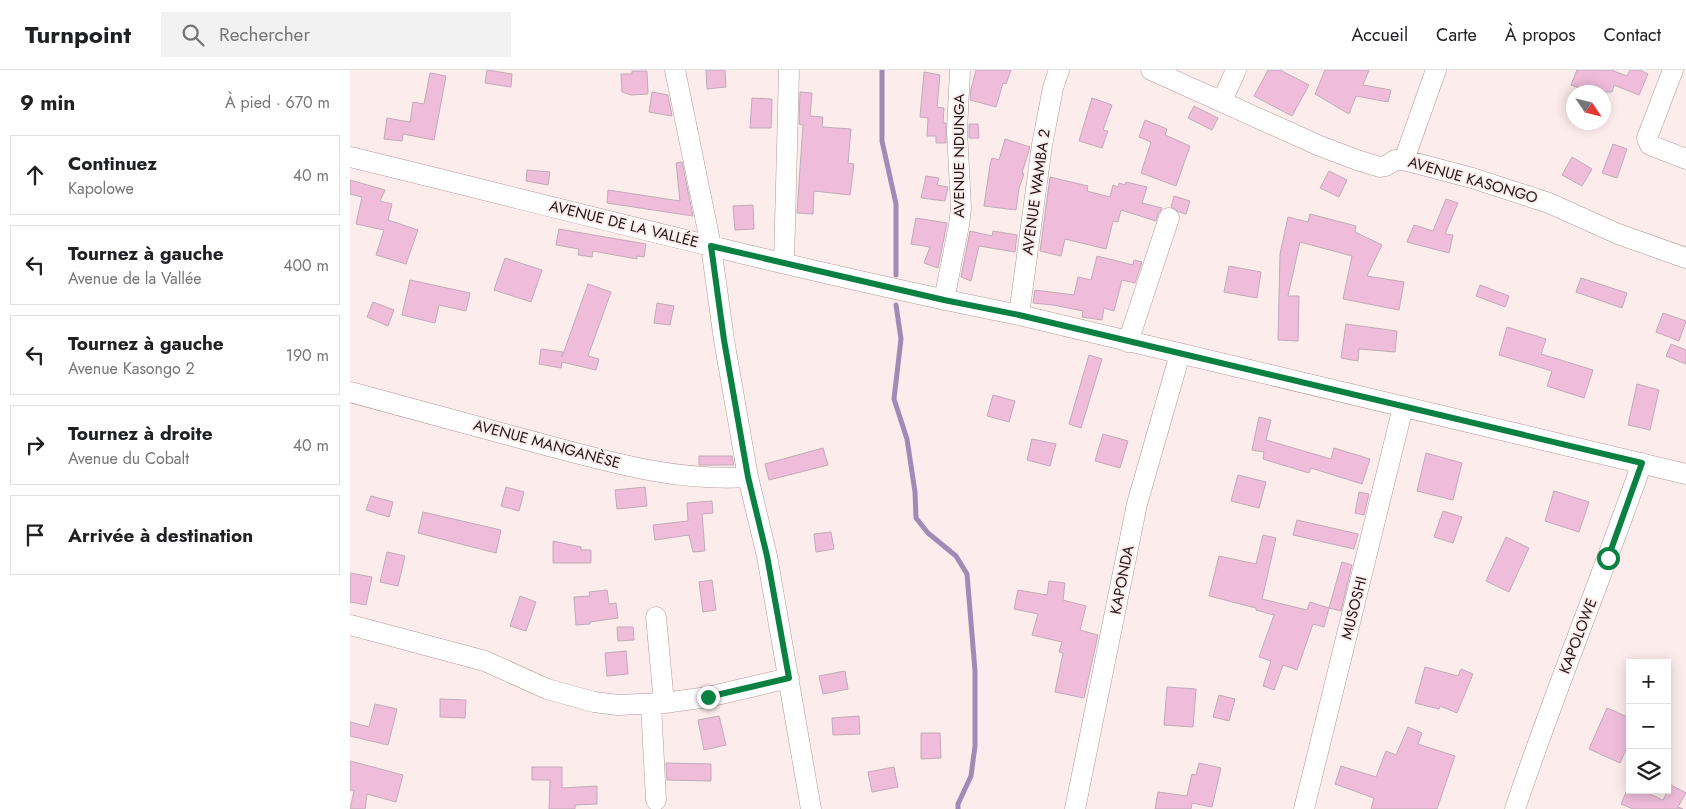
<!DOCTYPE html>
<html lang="fr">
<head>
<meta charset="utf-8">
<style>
	:root { --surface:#fff; --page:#f2f2f2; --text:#202124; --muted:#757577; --line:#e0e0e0 }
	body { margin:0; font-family:Jost,sans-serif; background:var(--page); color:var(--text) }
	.controls { position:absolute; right:15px; bottom:15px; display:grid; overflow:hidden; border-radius:0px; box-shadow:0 2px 12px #0003 }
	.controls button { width:45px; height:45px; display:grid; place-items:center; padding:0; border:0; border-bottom:1px solid var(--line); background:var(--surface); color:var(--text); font:25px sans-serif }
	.compass { position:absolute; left:1216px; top:15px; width:45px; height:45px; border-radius:50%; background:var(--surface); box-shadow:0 2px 12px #0003; rotate:125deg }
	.stop { position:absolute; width:15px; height:15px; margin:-11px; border:4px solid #0b8043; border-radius:50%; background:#fff }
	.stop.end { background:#0b8043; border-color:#fff; box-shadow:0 1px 5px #0008 }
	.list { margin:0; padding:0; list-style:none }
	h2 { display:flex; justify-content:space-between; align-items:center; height:65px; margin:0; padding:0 20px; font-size:21px }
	h2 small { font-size:16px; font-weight:400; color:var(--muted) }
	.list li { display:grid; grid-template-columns:32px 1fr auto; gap:15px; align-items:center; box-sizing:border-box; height:80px; margin:0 10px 10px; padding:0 10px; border:1px solid var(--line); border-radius:0px }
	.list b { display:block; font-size:19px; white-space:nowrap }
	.list p { margin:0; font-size:16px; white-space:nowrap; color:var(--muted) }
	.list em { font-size:16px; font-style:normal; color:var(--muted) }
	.icon { flex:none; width:28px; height:28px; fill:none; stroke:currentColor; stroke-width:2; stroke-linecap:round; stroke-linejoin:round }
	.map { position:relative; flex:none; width:1336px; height:739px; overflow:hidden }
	header { display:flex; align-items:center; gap:30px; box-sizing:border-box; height:70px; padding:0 25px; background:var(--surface); border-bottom:1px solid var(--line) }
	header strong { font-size:24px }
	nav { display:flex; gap:28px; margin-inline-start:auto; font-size:18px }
	.search { width:350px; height:45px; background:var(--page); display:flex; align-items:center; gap:12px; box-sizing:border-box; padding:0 18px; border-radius:0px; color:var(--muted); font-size:19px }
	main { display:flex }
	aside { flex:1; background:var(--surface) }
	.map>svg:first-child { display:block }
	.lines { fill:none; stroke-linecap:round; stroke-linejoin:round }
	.stream { stroke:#a38ab6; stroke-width:5 }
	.building { fill:#efbdda; stroke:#c1abb8 }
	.minor-casing { stroke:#b19898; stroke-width:21 }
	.minor { stroke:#fff; stroke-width:20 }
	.route { stroke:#0b8043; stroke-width:6 }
	.labels { text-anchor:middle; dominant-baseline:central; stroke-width:4; stroke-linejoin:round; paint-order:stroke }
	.street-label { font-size:15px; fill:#211718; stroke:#fdecec }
</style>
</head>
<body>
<header>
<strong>Turnpoint</strong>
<div class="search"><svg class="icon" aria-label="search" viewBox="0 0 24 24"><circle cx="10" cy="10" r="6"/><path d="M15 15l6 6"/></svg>Rechercher</div>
<nav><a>Accueil</a><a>Carte</a><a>À propos</a><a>Contact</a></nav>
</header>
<main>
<aside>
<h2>9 min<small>À pied · 670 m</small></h2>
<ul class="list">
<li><svg class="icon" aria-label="ahead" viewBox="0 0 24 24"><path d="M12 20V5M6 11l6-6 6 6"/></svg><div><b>Continuez</b><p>Kapolowe</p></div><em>40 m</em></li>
<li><svg class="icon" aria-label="left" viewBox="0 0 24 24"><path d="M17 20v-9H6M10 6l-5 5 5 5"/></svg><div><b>Tournez à gauche</b><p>Avenue de la Vallée</p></div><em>400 m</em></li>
<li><svg class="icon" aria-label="left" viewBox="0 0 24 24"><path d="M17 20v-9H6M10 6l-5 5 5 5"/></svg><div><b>Tournez à gauche</b><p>Avenue Kasongo 2</p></div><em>190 m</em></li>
<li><svg class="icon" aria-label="right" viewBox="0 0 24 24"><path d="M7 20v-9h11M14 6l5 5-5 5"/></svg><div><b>Tournez à droite</b><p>Avenue du Cobalt</p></div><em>40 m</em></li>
<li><svg class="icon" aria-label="arrive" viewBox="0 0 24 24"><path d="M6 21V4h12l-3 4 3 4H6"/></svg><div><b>Arrivée à destination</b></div></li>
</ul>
</aside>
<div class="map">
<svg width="1336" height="739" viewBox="0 0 1336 739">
	<rect width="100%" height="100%" fill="#fdecec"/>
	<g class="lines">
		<path class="stream" d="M532,0v71l14,63v71
			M546,235l5,34 -7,60 13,40 8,53 1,26 12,15 28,23 11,18 8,97v75l-4,30 -13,28v5"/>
	</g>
	<path class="building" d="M137,0l25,4 -1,13 -26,-4z
		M356,0h19l1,17 -19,2z
		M626,0h35l-5,14 -3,-1 -7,24 -26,-7 1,-11z
		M918,0h12l29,15 -17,31 -38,-20z
		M975,0h44l-6,15 28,5 -3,12 -32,-6 -7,18 -34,-20z
		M1227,0h34l16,6 3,-6h10l8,4 -9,21 -25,-10 -2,7h-22l-19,-7z
		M282,1h15l1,23 -17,1 -9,-3 -1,-18h11z
		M574,2l16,3 -3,32 7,1 -1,15h3v20h-10v-7h-9l1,-18 -8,-1z
		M80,3l16,3 -12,64 -31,-6 -1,7 -18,-2 3,-21 23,4 3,-20 11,2z
		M302,22l16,3 4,21 -23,-4z
		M450,22l12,1 -2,23 13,1 -1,10 29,2 -3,34 6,1 -4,31 -36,-4 -1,23 -16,-1 6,-88 -4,-1z
		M402,28l20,1 -1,29h-21z
		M742,28l20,7 -9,25 5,1 -6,17 -23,-7z
		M844,36l24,12 -6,12 -24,-12z
		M795,50l22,9 -2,6 25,11 -14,40 -35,-13 10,-31 -12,-5z
		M619,54h9l1,14h-10z
		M655,69l25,8 -8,26 2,1 -5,14 -3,22 -32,-4 6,-41 2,-7 7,2z
		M1263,74l14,5 -10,29 -15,-5z
		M1222,87l20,12 -10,17 -20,-11z
		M332,92l11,54 -86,-13 1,-13 72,11 -4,-38z
		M177,100l23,2 -2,13 -22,-4z
		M979,101l18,9 -8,17 -19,-9z
		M576,106l13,2 -2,7 11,2 -3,14 -24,-3z
		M700,107l38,9 -1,5 23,6 3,-12 5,2 1,-4 6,2 1,-3 21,5 -5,16 20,5 -4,6 -2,7 -35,-11 -3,12 -5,-1 -7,28 -41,-10 -4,17 -21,-5z
		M0,110l35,10 -5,11 12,3 -4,16 30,10 -12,34 -30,-9 8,-25 -28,-6 6,-27 -12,-3z
		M824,126l16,5 -4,13 -7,-2 -8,-5z
		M1096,129l12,4 -13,31 8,1 -4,18 -42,-11 7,-17 19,6z
		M403,135l1,24 -19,1 -2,-24z
		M960,144l46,12 -1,6 27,13 -15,31 37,6 -5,28 -56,-11 9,-43 -52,-14 -12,54h11l-1,45 -20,-1 2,-86 8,-37 20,5z
		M566,148l31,5 -9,45 -14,-5 6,-16 -19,-3z
		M209,159l87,15 -2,13 -7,-1v3l-44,-8 -1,6 -14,-2 1,-6 -23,-4z
		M620,161l22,5 1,-5 24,4 -2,17 -36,-6 -8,35 -10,-4z
		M747,186l36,9 1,-5 8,2 -7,21 -13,-3 -8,31 -10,-3 -2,12 -20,-3 1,-6 -30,-6 -20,-2 2,-13 39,5 4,-18 13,3z
		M155,188l37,12 -11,32 -37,-12z
		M879,196l32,6 -4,26 -33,-6z
		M1231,208l46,15 -5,15 -46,-16z
		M60,210l60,13 -4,18 -27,-6 -4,18 -33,-8z
		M238,214l23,8 -23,64 11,3 -3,11 -34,-8 -1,6 -22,-4 2,-15 22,3 -1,5z
		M1130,215l29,11 -4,11 -29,-11z
		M23,232l21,8 -6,16 -21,-9z
		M307,233l17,3 -4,19 -16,-2z
		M1313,243l23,8 -7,20 -23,-9z
		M996,254l51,7 -2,21 -36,-3 -1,12 -17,-3z
		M1157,257l39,12 -5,15 52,16 -9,28 -37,-12 5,-15 -53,-16z
		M1321,274l15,6v14l-20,-8z
		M739,285l13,4 -21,69 -12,-4z
		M1287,314l22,6 -9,40 -22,-5z
		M643,325l22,6 -6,21 -22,-6z
		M909,347l12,3 -5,20 65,19 3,-11 36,11 -8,25 -51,-16 -2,5 -46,-14 1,-7 -12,-2z
		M753,364l25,7 -8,27 -25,-7z
		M682,369l24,5 -6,22 -23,-6z
		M473,378l5,17 -59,15 -4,-16z
		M1076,383l36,10 -9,37 -36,-9z
		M349,386h33l2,9h-35z
		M888,405l28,7 -7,26 -28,-7z
		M156,417l18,5 -5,19 -18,-5z
		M295,417l2,19 -30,3 -2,-19z
		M1204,421l35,11 -10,30 -34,-11z
		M1009,422l10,2 -5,21 -9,-2z
		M21,426l22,6 -4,15 -23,-7z
		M362,431l1,12 -11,1 3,37 -12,1 -4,-17 -34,5 -2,-15 35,-4 -1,-18z
		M1093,441l19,6 -9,26 -19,-6z
		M73,442l78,18 -5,23 -78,-20z
		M947,450l61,14 -4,15 -61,-14z
		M481,462l3,17 -18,3 -2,-18z
		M913,465l13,3 -14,61 45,11 3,-8 19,6 -5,19 -11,-3 -16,46 -14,-5 -9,25 -11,-4 8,-25 -12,-4 15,-42 -18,-5v-2l-47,-12 10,-40 37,8z
		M1156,467l23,11 -20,44 -23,-11z
		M203,471l28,6v3h10v13h-38z
		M37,482l18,4 -7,30 -18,-4z
		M992,492l10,3 -11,46 -12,-3z
		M0,503l22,4 -6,28 -16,-3z
		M362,510l4,30 -13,2 -4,-30z
		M699,511l16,2 -2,17 23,6 -6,24 18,5 -14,63 -29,-6 8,-39 -4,-1 3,-10 -30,-7 6,-21 -24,-5 4,-19 29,5z
		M257,520l2,14 7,-1 2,15 -28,4v2l-14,1 -2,-28 16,-1 -1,-4z
		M170,526l16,6 -10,29 -16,-5z
		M267,557h16l1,13 -16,1z
		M276,581l2,23 -21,2 -2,-23z
		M1075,597l33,9 3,-7 12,5 -16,39 -17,-7 -1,3 -24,-6z
		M495,601l3,18 -25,5 -4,-18z
		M817,617l29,2 -3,38 -29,-2z
		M869,625l16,4 -6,22 -16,-4z
		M90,629l26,1 -1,18 -25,-1z
		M25,634l22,5 -9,36 -38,-9v-14l19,5z
		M1257,638l23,10v23l-10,22 -31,-14z
		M369,646l7,29 -22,5 -6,-30z
		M509,646l1,18 -27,1 -1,-17z
		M1058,657l14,6 -4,11 37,12 -18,53h-66l3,-11 -39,-14 6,-18 35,11 10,-26 10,4z
		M571,663h19l1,25 -20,1z
		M0,691l53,14 -7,27 -29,-8 -2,15h-15l4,-18 -4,-1z
		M316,693l45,1v17l-44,-1z
		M849,693l22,5 -9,39 -20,-4 -1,6h-36l3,-17 29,4 5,-22 4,1z
		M182,697h30v21l35,-2v18l-22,1v4h-26l1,-29h-18z
		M544,697l4,20 -26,5 -4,-20z
		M1321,715l15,8 -8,14 5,2h-50l-12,-5 6,-14h14l22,10z"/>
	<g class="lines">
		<g class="minor-casing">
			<path id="minor" d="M325,0l36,176 13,94 24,137 19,79 44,253
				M801,0l169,76 37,14 23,7 6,-1 9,-6h9l68,18 77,25 69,31 68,24
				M1323,0l-26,68 3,7 36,14
				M872,31l14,-31
				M0,87c222,54 444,113 669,158l667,159
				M1054,90l32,-90
				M434,193l5,-193
				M594,230l15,-75 2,-17 -4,-77 3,-61
				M669,245l23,-170 11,-57 6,-18
				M778,272l41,-124
				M0,322c63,17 125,34 188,51 68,18 138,39 210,34
				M306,547l8,86
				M0,555l135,36 62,28 47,13 24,3 46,-2 44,-6 81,-19
				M301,634l5,96
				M725,739l62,-305 43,-150
				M954,739l99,-402
				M1165,739c39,-116 86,-230 127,-346"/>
		</g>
		<use href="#minor" class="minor"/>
	</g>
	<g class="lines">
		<path class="route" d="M358,627l81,-19 -22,-122 -19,-79 -24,-137 -13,-94 233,54 75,15 623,148 -34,95"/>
	</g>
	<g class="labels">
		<g class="street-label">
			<text transform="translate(609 86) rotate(-90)">AVENUE NDUNGA</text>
			<text transform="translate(1123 110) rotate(16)">AVENUE KASONGO</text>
			<text transform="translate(686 122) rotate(-82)">AVENUE WAMBA 2</text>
			<text transform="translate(274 154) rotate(14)">AVENUE DE LA VALLÉE</text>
			<text transform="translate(197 374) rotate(15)">AVENUE MANGANÈSE</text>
			<text transform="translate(772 510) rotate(-79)">KAPONDA</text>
			<text transform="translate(1004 538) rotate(-76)">MUSOSHI</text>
			<text transform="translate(1228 566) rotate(-69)">KAPOLOWE</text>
		</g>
	</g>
</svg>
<div class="controls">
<button>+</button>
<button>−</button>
<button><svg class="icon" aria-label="layers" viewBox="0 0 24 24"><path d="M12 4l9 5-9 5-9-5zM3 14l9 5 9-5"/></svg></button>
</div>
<svg class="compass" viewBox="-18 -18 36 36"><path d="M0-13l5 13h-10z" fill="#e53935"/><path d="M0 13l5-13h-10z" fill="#757577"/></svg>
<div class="stop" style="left:1258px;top:488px"></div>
<div class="stop end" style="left:358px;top:627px"></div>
</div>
</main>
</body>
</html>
